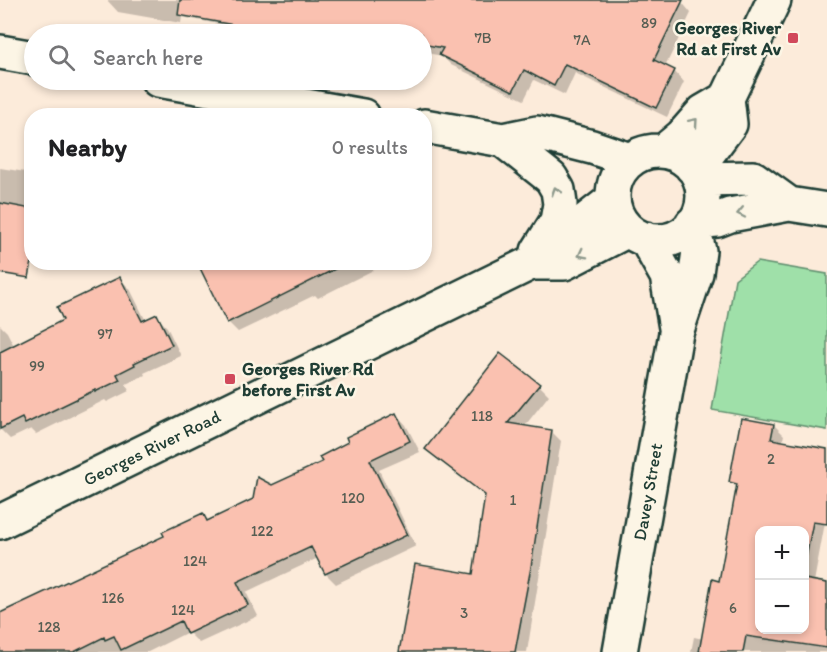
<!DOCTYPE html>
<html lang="en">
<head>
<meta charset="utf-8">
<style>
	:root { --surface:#fff; --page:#f6f6f6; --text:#202124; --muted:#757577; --line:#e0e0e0 }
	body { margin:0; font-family:Itim,sans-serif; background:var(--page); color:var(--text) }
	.controls { position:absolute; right:18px; bottom:18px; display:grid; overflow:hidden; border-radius:12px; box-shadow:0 3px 9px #0003 }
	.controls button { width:54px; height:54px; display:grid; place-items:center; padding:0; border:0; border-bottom:2px solid var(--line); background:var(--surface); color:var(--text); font:30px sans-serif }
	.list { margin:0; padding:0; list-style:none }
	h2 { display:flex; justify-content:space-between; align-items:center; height:78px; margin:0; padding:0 24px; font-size:26px }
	h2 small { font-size:20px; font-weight:400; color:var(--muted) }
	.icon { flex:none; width:33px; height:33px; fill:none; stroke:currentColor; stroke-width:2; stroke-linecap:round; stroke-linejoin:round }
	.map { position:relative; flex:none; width:827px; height:652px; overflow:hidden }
	.search { position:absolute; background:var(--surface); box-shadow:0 3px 9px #0003; left:24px; top:24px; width:408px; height:66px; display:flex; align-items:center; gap:15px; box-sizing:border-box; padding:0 21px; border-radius:33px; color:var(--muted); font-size:22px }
	.panel { position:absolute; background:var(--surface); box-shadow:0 3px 9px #0003; left:24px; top:108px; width:408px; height:162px; border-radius:24px }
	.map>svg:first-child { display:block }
	.green { fill:#9fe0a9; stroke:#5f8e6e; stroke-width:1.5 }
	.shadow { fill:#0003; fill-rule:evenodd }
	.building { fill:#fac1b0; stroke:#1f3d34; stroke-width:1.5 }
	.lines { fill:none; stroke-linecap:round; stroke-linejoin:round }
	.minor-casing { stroke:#1f3d34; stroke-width:38 }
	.minor { stroke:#fcf5e5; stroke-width:33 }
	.oneway { stroke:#8e998c }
	.poi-dot { fill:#d1495b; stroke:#fcf5e5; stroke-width:2 }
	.labels { text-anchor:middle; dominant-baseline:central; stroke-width:5; stroke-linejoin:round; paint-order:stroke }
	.number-label { font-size:15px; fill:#565e53 }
	.poi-label { font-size:18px; font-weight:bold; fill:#1f3d34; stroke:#fcf5e5; text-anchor:end }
	.street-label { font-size:18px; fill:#1f3d34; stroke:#fcf5e5 }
</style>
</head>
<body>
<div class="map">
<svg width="827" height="652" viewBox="0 0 827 652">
	<rect width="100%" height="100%" fill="#fcebda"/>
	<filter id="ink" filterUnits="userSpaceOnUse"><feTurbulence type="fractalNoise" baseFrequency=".0167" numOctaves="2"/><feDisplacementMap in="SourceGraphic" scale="12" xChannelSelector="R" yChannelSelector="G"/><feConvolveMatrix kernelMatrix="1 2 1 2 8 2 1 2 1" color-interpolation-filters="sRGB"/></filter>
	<g filter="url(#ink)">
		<path class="green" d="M757,262l70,12v156l-115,-20 23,-131z"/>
		<path class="shadow" d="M107,0h573l11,13 -26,54 9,4 10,11 -17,35 -92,-44 -10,22 -31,-15 -10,20 -73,-35 -9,-9 -20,-4v-18h-185l-8,-8 -47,-9 -1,6 -63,-11z
			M0,168l32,5v89h11v3l-43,-8z
			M198,262h191l-71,36 -3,-3 -77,37 -10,-10z
			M120,279l10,10 16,32 10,-5 11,11 14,29 -37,17 1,2 -19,9 3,7 -22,11 -2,-2 -69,34 -5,-5 -21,10 -10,-10v-104l7,7 7,14 51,-25z
			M539,385l10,10 -25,32 27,4 10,10 -34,211h-126l73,-76 12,-79 -49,-38 -10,-10z
			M396,414l10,11 14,27 -41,18 37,76 -80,38 -10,-10 -8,-16 -72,34 12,24 -59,27 -11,-11 -40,20h-148v-36l166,-79 37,-23 7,8 45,-22 17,-13 52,-25z
			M774,425l10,10 -2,8 44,74 -12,65 13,2v68h-136l3,-15 9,2 18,-57 17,-93 -7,-7zM760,530h44v100h-44z"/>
		<path class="building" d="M180,0h503l-29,60 21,10 -19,38 -91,-44 -11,22 -30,-16 -11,21 -74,-36 4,-7 -21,-4v-10h-128l-32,-4 -84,-15z
			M0,203l32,6v53l-3,16 -29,-5z
			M197,262h152l-122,61z
			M120,277l22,44 15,-7 15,31 -38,18 1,2 -18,9 3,6 -25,12v-2l-70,34 -3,-6 -22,11v-77l63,-32 -6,-13z
			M500,353l40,31 -32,39 44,7 -21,137 -16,85h-116l16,-88 58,10 12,-79 -60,-46z
			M396,413l14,28 -40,19 37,75 -82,39 -14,-27 -74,35 11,23 -61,29 -6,-13 -60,29 -7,-14 -9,4 -1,-3 -30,15h-74v-39l164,-77 -2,-4 41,-19 4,8 46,-22 4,-22 15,8 50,-23 -3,-5 29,-15 -2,-5z
			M741,418l33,6 -3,15 56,10v75l-14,-2 -9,46v-37h-45v99h45v-51l23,4v65l-81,-12 -3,16h-44l13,-73 7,2 18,-97 -8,-2z"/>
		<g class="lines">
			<g class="minor-casing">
				<path id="minor" d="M0,52l34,6
					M158,80l205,36
					M424,126l79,14 34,-7 55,14 38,13
					M503,140l48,38 7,12 2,14 -3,17 -19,30
					M664,151l18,-15 21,-24 24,-14 47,-98
					M613 196a45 45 0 1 1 90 0a45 45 0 1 1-90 0Z
					M692,167l14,-11 24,-32 -3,-26
					M700,179l53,-1 36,26
					M694,222l23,-2 13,-5 59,-11 38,6
					M646,239l21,37 9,52
					M531,263h33l64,-33
					M0,522l531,-259 81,-63
					M620,652l56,-319 20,-60 3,-22 -7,-27"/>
			</g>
			<use href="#minor" class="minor"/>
		</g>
		<defs><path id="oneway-chevron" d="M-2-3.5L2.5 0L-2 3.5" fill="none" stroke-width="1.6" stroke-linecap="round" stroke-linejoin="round" transform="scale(1.5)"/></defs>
		<g class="oneway">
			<use href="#oneway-chevron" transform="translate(694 122) rotate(-49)"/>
			<use href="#oneway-chevron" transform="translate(556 191) rotate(-108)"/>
			<use href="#oneway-chevron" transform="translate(741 213) rotate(168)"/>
			<use href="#oneway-chevron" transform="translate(582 254) rotate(153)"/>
		</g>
	</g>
	<g class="poi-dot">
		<rect x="787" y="32" width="12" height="12" rx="3"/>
		<rect x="224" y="373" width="12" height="12" rx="3"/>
	</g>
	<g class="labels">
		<g class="number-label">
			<text x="649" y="23">89</text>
			<text x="483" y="38">7B</text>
			<text x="582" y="40">7A</text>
			<text x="105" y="334">97</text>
			<text x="37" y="366">99</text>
			<text x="482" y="416">118</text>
			<text x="771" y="459">2</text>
			<text x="353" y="498">120</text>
			<text x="513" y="500">1</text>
			<text x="262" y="531">122</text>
			<text x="195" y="561">124</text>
			<text x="113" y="598">126</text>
			<text x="733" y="608">6</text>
			<text x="183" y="610">124</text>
			<text x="464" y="613">3</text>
			<text x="49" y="627">128</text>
		</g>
		<g class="poi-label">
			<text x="781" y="28">Georges River<tspan x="781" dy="21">Rd at First Av</tspan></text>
			<text x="242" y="369" text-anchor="start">Georges River Rd<tspan x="242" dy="21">before First Av</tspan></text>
		</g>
		<g class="street-label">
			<text transform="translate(152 448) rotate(-26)">Georges River Road</text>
			<text transform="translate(648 492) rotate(-80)">Davey Street</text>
		</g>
	</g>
</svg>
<div class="controls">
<button>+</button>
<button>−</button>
</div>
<div class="search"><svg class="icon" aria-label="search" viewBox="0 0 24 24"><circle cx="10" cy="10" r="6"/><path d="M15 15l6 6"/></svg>Search here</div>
<section class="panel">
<h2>Nearby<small>0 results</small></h2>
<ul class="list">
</ul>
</section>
</div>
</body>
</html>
